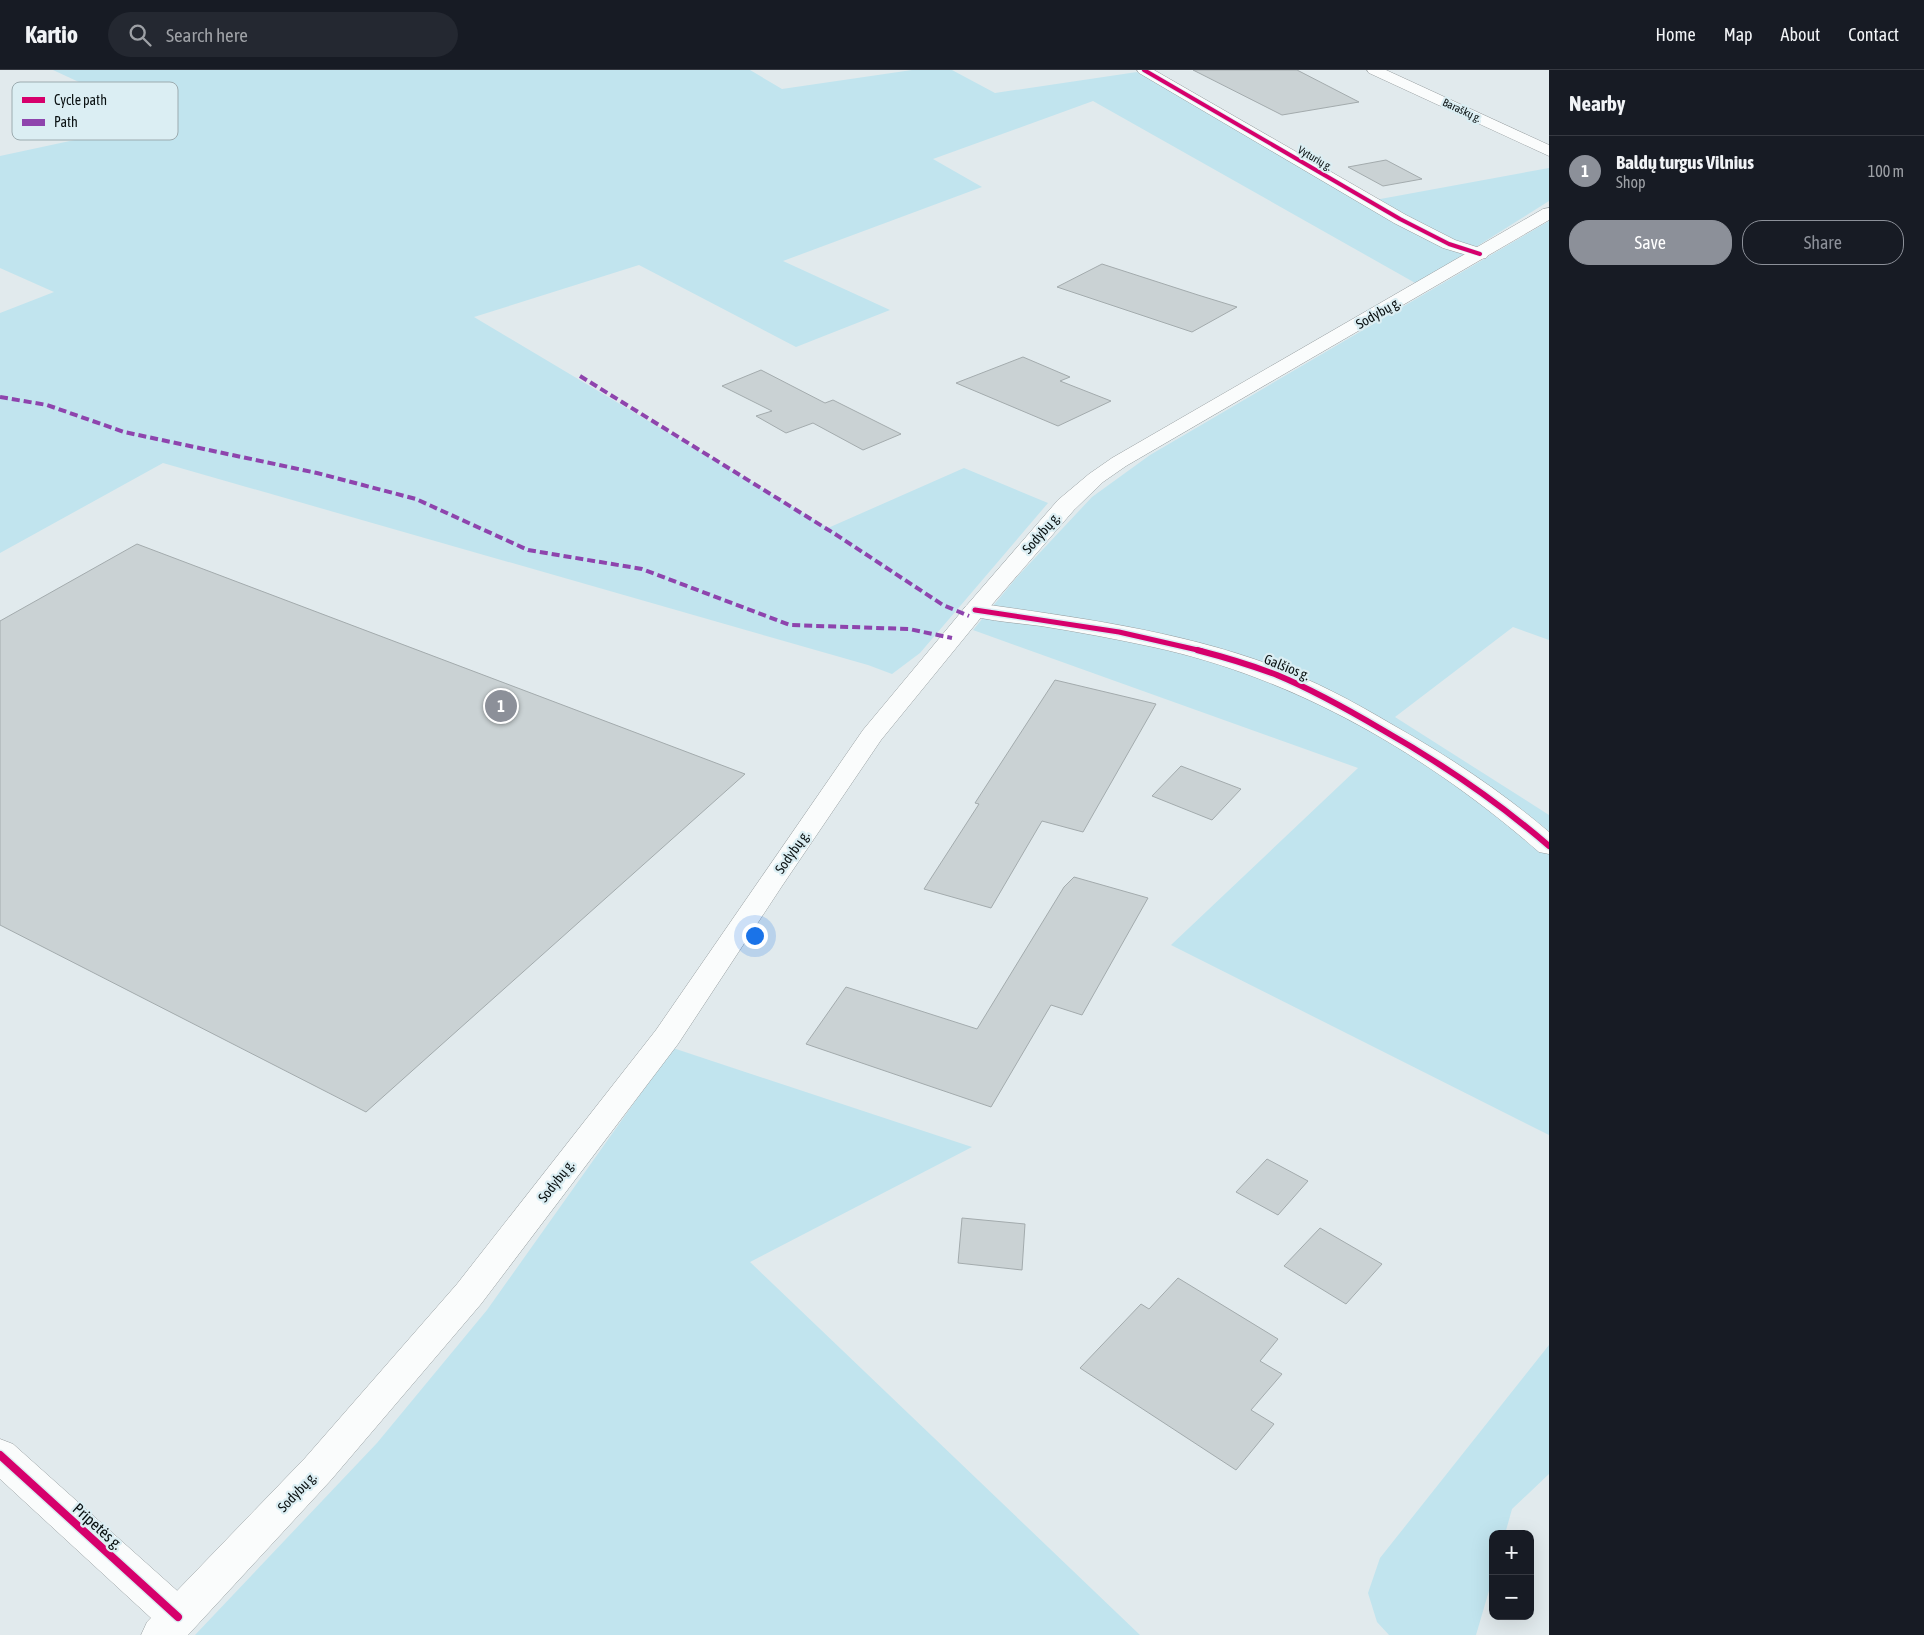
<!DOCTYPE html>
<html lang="en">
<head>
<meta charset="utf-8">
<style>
	:root { --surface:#171b24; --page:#242831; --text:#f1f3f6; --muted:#9ea1a6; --line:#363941; --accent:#8c9099 }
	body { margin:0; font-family:"Asap Condensed",sans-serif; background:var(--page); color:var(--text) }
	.controls { position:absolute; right:15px; bottom:15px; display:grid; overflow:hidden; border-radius:10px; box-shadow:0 5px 20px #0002 }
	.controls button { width:45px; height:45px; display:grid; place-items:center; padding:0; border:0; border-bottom:1px solid var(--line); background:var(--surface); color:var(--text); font:25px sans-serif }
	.you { position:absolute; left:754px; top:865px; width:18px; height:18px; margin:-12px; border:4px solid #fff; border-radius:50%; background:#1a73e8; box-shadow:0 0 0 8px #1a73e833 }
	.badge { display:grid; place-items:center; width:32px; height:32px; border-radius:50%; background:var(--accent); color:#fff; font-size:16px; font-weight:700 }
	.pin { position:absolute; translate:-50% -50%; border:2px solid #fff; box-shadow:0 1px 5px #0006 }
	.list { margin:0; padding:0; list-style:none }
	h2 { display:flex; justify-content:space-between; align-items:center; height:65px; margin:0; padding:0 20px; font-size:21px }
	h2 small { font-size:16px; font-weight:400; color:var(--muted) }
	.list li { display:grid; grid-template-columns:32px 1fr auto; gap:15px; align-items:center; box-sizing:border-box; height:70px; padding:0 20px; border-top:1px solid var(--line) }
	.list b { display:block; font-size:19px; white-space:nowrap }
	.list p { margin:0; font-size:16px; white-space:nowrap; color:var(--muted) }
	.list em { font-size:16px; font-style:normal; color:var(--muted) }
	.actions { display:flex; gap:10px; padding:15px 20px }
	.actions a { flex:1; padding:11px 0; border:1px solid var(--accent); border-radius:20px; text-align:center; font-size:18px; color:var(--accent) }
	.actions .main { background:var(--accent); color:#fff }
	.icon { flex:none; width:28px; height:28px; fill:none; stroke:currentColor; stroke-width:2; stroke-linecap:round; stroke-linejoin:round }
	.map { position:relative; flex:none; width:1549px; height:1565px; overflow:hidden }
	header { display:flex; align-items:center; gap:30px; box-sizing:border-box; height:70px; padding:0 25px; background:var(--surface); border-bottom:1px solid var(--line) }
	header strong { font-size:24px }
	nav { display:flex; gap:28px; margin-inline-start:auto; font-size:18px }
	.search { width:350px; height:45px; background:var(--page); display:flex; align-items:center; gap:12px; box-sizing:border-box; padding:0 18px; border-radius:28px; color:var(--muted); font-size:19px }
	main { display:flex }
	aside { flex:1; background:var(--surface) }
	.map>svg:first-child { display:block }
	.green { fill:#c1e4ee }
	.building { fill:#cad2d4; stroke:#a3abad }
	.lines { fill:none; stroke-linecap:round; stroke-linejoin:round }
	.minor-casing { stroke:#979ea0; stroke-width:1 }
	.secondary-casing { stroke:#979ea0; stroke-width:1 }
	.minor { fill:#fafcfc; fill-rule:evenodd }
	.secondary { fill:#fafcfc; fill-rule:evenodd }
	.quiet { stroke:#8e44ad; stroke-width:4; stroke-dasharray:8 4; stroke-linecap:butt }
	.cycleway-far3-casing { stroke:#dbeef3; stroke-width:5.5 }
	.cycleway-far2-casing { stroke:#dbeef3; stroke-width:8 }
	.cycleway-far1-casing { stroke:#dbeef3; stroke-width:9 }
	.cycleway-casing { stroke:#dbeef3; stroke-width:11 }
	.cycleway-far3 { stroke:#d6006c; stroke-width:4 }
	.cycleway-far2 { stroke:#d6006c; stroke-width:5 }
	.cycleway-far1 { stroke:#d6006c; stroke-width:6 }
	.cycleway { stroke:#d6006c; stroke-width:8 }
	.labels { text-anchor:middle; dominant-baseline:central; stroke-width:4.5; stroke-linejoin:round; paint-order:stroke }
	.far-street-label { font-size:11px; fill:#091011; stroke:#dbeef3 }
	.street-label { font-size:14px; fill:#091011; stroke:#dbeef3 }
	.near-street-label { font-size:16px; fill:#091011; stroke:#dbeef3 }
	.key { fill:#dbeef3; stroke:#9cabaf; stroke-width:1 }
	.key-label { font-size:14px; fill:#091011 }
</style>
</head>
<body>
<header>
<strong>Kartio</strong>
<div class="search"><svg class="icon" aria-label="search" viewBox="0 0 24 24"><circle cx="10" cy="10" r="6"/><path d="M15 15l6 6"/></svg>Search here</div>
<nav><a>Home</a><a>Map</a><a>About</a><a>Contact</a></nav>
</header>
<main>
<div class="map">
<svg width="1549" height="1565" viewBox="0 0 1549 1565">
	<rect width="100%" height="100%" fill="#e1eaed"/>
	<path class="green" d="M53,0h697l32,19 130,-19h40l43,23 142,-21 227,130 185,-34v33l-132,83 -324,-183 -160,58 49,28 -199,74 107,49 -94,37 -157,-82 -165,52 354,211 136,-60 84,35 -128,150 -28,21 -24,-9 -705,-202 -163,90v-240l54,-21 -54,-24v-112l163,-35z
		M1549,151v419l-36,-13 -118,90 154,98v320l-378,-190 187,-177 -385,-138 44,-53 75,-80 58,-42z
		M673,978l299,99 -222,115 390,373h-945l182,-192 110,-133z
		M1549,1275v129l-37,35 -7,25h-12v43l-17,58h-87l-12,-13 -9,-29 12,-35z"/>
	<path class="building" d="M1193,0h104l62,32 -77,13z
		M1386,90l36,19 -39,7 -35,-19z
		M1102,194l96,31 39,12 -45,25 -135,-45z
		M1023,287l47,20 -10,4 51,20 -53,25 -102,-43z
		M761,300l64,33 8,-3 68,34 -38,16 -50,-27 -27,10 -30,-17 16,-5 -50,-25z
		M137,474l608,230 -379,338 -366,-187v-304z
		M1055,610l101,24 -73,128 -41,-11 -51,87 -67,-19 55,-85 -4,-1z
		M1181,696l60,23 -29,31 -60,-24z
		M1074,807l74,21 -66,117 -31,-10 -60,102 -185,-63 40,-57 131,42 87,-142z
		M1267,1089l41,22 -30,34 -42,-23z
		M962,1148l63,6 -3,46 -64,-7z
		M1320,1158l62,36 -36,40 -62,-38z
		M1178,1208l100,61 -18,22 22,13 -31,36 23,14 -38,46 -156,-102 61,-64 8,5z"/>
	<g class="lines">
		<g class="minor-casing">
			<path id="minor" d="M1137,0h17l252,145 49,25 31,10 3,4 -3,4 -6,1 -37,-11 -49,-25 -255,-150z
				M1367,0h19l163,75v11l-180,-83z
				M975,533c99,14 201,27 296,62 43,15 83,37 122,60 55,31 108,66 156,107v22l-10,-2c-110,-96 -242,-174 -386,-205 -37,-8 -74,-15 -112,-21 -24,-3 -50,-5 -74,-11l-4,-5 4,-5z
				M0,1369l13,5 179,160 6,13 -6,13 -13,5 -15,-5 -164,-151z"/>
		</g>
		<g class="secondary-casing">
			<path id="secondary" d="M1549,138v12l-423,246 -23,16 -29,28 -91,105 -102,125 -99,146 -104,158 -197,260 -150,176 -143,155h-47l6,-13 158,-164 152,-174 199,-254 207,-300 104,-125 91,-105 31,-26 23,-16 431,-249z"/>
		</g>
		<use href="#minor" class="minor"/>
		<use href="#secondary" class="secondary"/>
		<path class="quiet" d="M580,306l255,158 108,71 26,11
			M0,327l47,8 77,27 193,41 99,26 112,51 114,19 148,56 119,4 43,9"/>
		<g class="cycleway-far3-casing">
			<path id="cycleway-far3" d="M1144,0l256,149 49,25 31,10"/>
		</g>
		<g class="cycleway-far2-casing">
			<path id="cycleway-far2" d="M975,540l144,22 83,19"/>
		</g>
		<g class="cycleway-far1-casing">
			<path id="cycleway-far1" d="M1197,580c27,7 54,15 80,25 36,15 70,34 104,54 60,34 116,72 168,117"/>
		</g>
		<g class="cycleway-casing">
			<path id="cycleway" d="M0,1385l178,162"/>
		</g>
		<use href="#cycleway-far3" class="cycleway-far3"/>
		<use href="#cycleway-far2" class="cycleway-far2"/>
		<use href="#cycleway-far1" class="cycleway-far1"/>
		<use href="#cycleway" class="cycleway"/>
	</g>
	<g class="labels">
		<g class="far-street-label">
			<text transform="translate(1462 40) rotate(25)">Baraškų g.</text>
			<text transform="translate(1315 88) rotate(30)">Vyturių g.</text>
		</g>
		<g class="street-label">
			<text transform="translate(1378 243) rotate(-30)">Sodybų g.</text>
			<text transform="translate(1041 463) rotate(-49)">Sodybų g.</text>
			<text transform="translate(1287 597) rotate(22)">Galšios g.</text>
			<text transform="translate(792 782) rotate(-55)">Sodybų g.</text>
			<text transform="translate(556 1111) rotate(-52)">Sodybų g.</text>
			<text transform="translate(297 1422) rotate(-46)">Sodybų g.</text>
		</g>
		<g class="near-street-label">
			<text transform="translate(98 1456) rotate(42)">Pripetės g.</text>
		</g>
	</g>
	<rect x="12" y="12" width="166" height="58" rx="8" class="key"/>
	<rect x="22" y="27" width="23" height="6" fill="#d6006c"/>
	<rect x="22" y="49" width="23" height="7" fill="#8e44ad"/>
	<g class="key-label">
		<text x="54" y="35">Cycle path</text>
		<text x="54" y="57">Path</text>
	</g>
</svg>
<div class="controls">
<button>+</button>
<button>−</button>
</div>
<div class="you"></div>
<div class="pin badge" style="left:501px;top:636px">1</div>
</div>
<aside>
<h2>Nearby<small></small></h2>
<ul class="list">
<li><span class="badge">1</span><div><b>Baldų turgus Vilnius</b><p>Shop</p></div><em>100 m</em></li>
</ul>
<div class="actions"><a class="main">Save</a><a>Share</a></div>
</aside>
</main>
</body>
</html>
